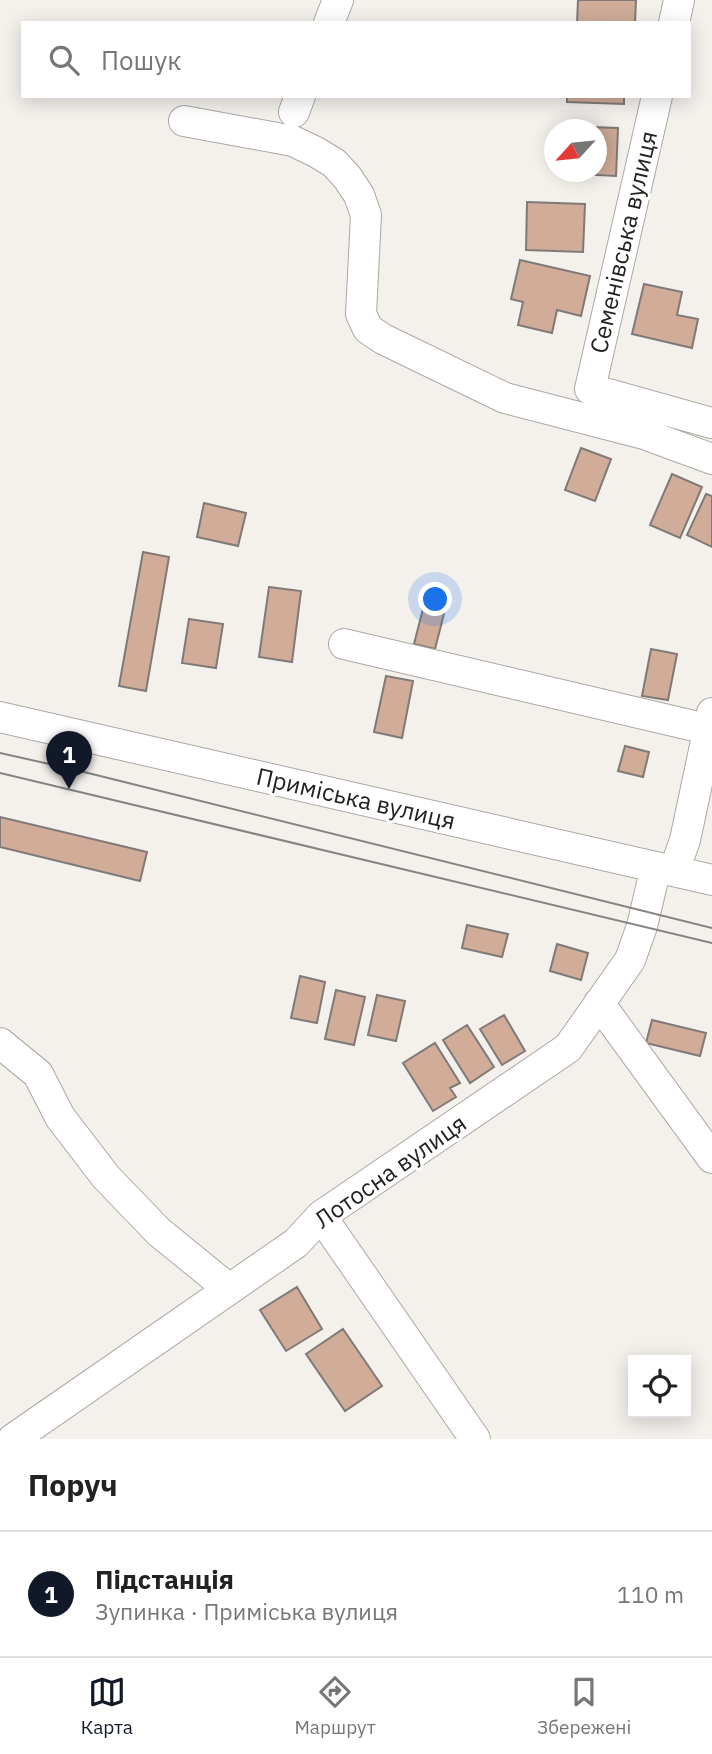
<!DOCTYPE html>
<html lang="uk">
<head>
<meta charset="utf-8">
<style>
	:root { --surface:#fff; --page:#f6f6f6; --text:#222; --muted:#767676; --line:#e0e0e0; --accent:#111827 }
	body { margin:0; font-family:"IBM Plex Sans",sans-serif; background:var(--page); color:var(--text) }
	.controls { position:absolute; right:21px; bottom:21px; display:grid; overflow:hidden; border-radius:0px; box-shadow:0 4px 18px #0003 }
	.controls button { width:63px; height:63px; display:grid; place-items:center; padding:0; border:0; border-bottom:2px solid var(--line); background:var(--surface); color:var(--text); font:35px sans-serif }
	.compass { position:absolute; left:544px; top:119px; width:63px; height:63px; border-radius:50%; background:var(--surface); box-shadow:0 4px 18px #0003; rotate:243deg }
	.you { position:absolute; left:436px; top:600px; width:24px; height:24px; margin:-18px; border:5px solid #fff; border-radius:50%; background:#1a73e8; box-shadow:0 0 0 10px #1a73e833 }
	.badge { display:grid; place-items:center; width:46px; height:46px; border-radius:50%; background:var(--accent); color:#fff; font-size:23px; font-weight:700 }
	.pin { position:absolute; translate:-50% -58px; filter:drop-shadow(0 2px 4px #0008) }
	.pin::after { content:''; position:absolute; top:37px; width:24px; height:21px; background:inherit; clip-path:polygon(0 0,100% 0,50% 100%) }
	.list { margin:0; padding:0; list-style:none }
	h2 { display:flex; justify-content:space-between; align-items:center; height:91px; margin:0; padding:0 28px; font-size:30px }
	h2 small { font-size:23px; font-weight:400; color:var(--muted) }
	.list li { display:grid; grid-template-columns:46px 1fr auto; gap:21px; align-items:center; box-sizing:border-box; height:126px; padding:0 28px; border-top:2px solid var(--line) }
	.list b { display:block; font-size:26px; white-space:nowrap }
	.list p { margin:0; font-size:23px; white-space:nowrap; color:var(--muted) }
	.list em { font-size:23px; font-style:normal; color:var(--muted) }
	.icon { flex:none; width:38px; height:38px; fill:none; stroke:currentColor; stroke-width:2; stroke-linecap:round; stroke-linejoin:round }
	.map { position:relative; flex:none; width:712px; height:1439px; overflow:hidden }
	.search { position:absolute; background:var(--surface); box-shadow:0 4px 18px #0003; left:21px; right:21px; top:21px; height:77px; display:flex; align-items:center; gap:18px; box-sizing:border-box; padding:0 24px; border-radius:0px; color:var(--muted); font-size:26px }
	.sheet { height:217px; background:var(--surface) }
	nav { display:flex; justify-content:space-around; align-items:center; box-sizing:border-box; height:98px; border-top:2px solid var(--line); background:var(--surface); font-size:19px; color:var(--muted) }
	nav a { display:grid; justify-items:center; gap:4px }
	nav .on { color:var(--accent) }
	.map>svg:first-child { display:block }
	.building { fill:#d0ac99; stroke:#7f7a78; stroke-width:2 }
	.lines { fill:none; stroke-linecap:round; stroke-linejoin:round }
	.minor-casing { stroke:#aba8a4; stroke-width:32 }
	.minor { stroke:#fff; stroke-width:30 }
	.tram { stroke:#868481; stroke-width:2 }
	.labels { text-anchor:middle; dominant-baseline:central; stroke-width:6; stroke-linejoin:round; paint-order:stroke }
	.street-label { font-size:24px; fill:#22211f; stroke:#fff }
</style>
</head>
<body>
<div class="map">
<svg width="712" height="1439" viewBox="0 0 712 1439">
	<rect width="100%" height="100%" fill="#f4f1ed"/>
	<path class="building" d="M578,0h58l-1,23h-58z
		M567,96h57v8l-57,-2z
		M561,126l57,2 -2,48 -57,-3v-1h37v-42h-36z
		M527,202l58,2 -2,48 -57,-2z
		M520,260l70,16 -9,40 -24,-6 -5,23 -34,-8 5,-23 -12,-3z
		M644,284l38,8 -5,23 21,4 -6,29 -60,-14z
		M581,448l30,11 -16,42 -30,-11z
		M672,474l30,13 -22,51 -30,-13z
		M706,494l6,2v51l-25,-12z
		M204,503l42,10 -8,33 -41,-9z
		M143,552l26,5 -23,134 -27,-5z
		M269,587l32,4 -9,71 -33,-5z
		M425,601l21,5 -11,43 -21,-5z
		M189,619l34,5 -7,44 -34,-5z
		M651,649l26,5 -9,46 -26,-4z
		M386,676l27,5 -11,57 -28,-6z
		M625,746l24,6 -6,25 -25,-6z
		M0,817l147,35 -7,29 -140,-34z
		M467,925l41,9 -6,23 -40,-9z
		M557,944l31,9 -7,27 -31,-9z
		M300,976l25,6 -8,41 -26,-5z
		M336,990l29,7 -11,48 -29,-6z
		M377,995l28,6 -9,40 -28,-6z
		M504,1015l21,36 -23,14 -22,-36z
		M652,1020l54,13 -6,23 -54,-13z
		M467,1025l27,42 -24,16 -27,-43z
		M435,1043l25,40 -10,5 6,9 -23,14 -30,-48z
		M297,1287l25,42 -36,22 -26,-41z
		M343,1329l39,57 -37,25 -39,-57z"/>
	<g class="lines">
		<g class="minor-casing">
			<path id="minor" d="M329,23l9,-23
				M674,23l5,-23
				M657,96l-67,293 122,34
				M294,112l6,-16
				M184,121l109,20 23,11 18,11 13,14 12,18 7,20 -5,99 7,15 15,10 122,59 139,36 68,25
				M344,644l363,85
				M0,717l712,163
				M674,871l11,-31 27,-127
				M599,1003l113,155
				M0,1043l38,31 22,43 46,60 53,55 70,57
				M321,1216l154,223
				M13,1439l283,-196 25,-27 247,-168 62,-88 12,-34 14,-59"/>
		</g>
		<use href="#minor" class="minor"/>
		<path class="tram" d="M0,753l76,17 636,158
			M0,773l712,170"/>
	</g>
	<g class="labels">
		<g class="street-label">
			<text transform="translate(623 242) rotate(-77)">Семенівська вулиця</text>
			<text transform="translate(356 798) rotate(13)">Приміська вулиця</text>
			<text transform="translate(390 1171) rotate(-35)">Лотосна вулиця</text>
		</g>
	</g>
</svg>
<div class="controls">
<button><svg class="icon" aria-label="locate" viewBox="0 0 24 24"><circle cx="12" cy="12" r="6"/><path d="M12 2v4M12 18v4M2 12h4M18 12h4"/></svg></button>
</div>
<svg class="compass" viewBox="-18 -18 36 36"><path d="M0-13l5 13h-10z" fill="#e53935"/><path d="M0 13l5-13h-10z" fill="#767676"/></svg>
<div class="you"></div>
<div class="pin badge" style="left:69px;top:789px">1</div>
<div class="search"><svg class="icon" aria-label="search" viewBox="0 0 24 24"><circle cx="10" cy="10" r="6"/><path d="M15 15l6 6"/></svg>Пошук</div>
</div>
<section class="sheet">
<h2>Поруч<small></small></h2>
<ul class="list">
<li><span class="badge">1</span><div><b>Підстанція</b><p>Зупинка · Приміська вулиця</p></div><em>110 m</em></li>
</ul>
</section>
<nav>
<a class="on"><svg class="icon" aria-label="map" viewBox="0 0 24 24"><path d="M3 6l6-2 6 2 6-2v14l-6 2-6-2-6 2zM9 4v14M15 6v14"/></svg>Карта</a>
<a><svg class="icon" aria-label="directions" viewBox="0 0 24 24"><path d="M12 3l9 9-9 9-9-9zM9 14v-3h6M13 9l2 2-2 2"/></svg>Маршрут</a>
<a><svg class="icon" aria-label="saved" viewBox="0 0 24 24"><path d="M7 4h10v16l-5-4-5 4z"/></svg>Збережені</a>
</nav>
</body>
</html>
